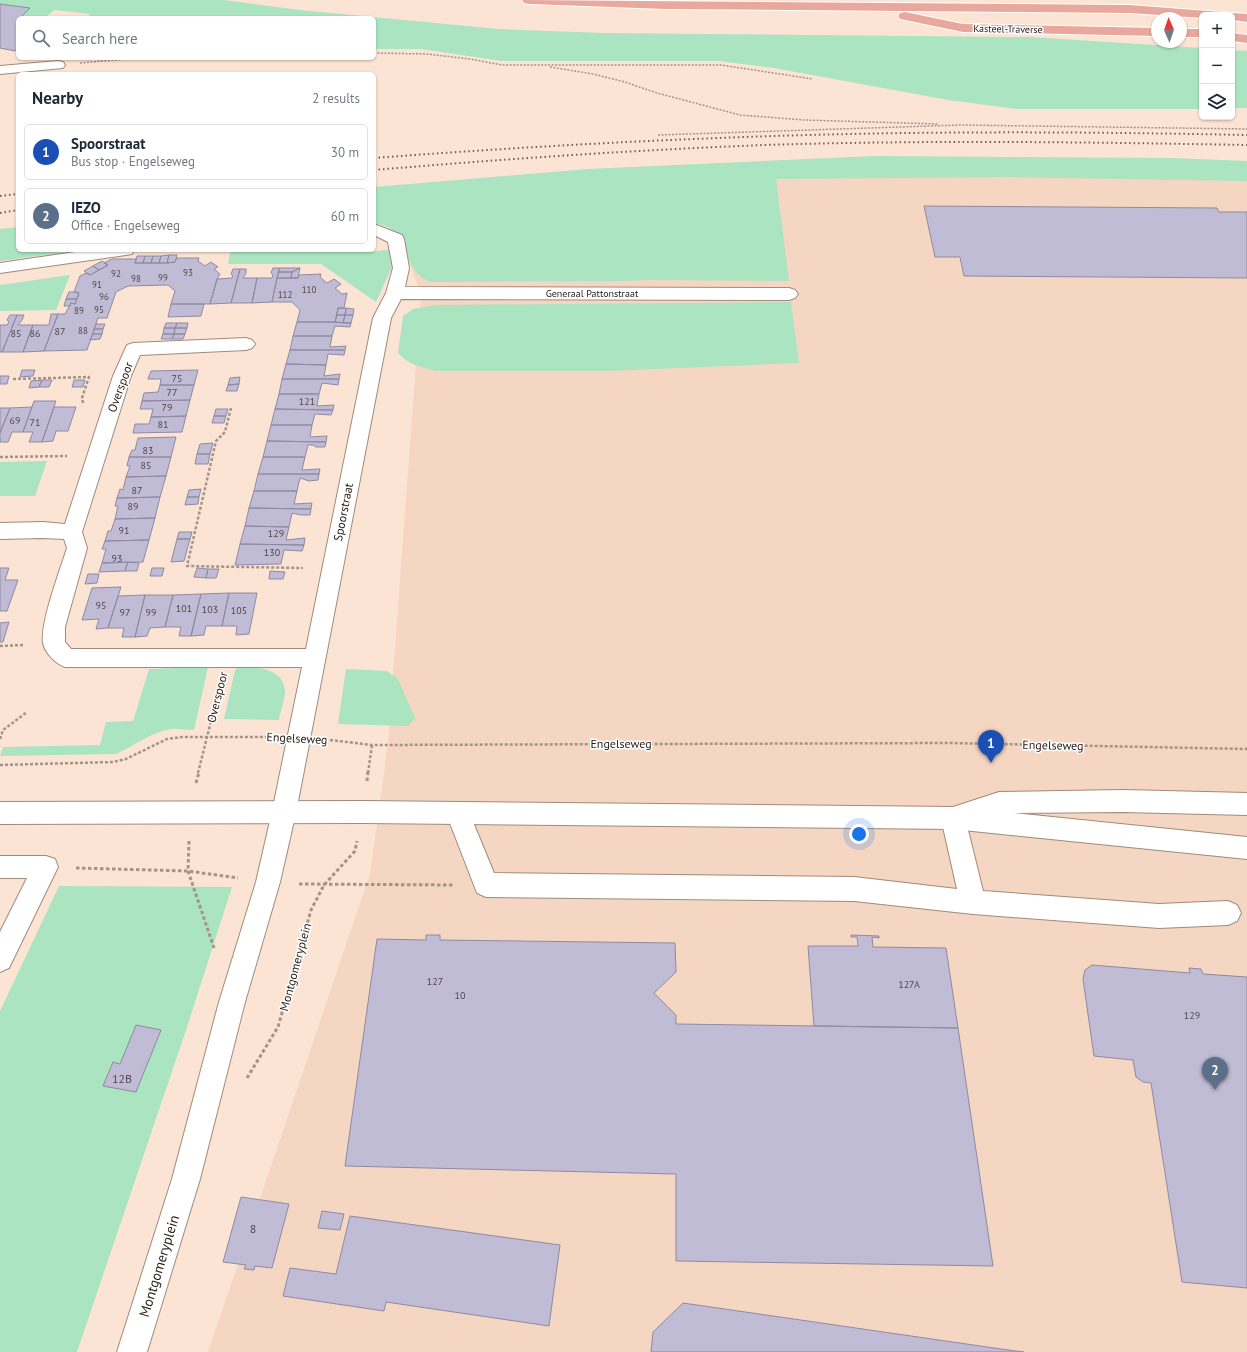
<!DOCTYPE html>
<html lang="en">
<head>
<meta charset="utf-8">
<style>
	:root { --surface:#fff; --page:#f2f2f3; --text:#1f2937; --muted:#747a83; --line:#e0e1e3; --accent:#7c3aed }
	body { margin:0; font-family:"PT Sans",sans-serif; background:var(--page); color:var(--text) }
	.controls { position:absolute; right:12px; top:12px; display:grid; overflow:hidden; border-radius:6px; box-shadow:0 1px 3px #0004 }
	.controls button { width:36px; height:36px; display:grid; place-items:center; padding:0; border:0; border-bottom:1px solid var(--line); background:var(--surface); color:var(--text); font:20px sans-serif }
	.compass { position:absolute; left:1151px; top:12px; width:36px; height:36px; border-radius:50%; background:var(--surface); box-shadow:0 1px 3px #0004; rotate:358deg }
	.you { position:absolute; left:859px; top:834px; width:14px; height:14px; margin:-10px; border:3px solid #fff; border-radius:50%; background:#1a73e8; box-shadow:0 0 0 6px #1a73e833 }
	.badge { display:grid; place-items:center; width:26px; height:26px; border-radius:50%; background:var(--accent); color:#fff; font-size:13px; font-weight:700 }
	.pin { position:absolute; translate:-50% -33px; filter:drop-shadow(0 1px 2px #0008) }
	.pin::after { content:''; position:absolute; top:21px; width:14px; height:12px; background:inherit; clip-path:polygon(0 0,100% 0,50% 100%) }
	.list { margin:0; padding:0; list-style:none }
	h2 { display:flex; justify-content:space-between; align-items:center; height:52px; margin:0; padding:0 16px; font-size:17px }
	h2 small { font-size:13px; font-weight:400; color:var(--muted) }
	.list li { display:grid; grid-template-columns:26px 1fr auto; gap:12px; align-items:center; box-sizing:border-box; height:56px; margin:0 8px 8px; padding:0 8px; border:1px solid var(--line); border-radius:6px }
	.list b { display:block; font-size:15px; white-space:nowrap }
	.list p { margin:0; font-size:13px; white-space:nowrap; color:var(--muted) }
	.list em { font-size:13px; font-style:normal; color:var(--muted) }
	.icon { flex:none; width:22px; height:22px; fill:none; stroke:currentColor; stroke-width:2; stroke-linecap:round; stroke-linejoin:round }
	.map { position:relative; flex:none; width:1247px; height:1352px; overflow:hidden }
	.search { position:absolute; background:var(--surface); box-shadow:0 1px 3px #0004; left:16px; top:16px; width:360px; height:44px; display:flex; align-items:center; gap:10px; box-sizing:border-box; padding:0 14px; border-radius:6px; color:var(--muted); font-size:15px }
	.panel { position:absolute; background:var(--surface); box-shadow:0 1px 3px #0004; left:16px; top:72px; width:360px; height:180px; border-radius:6px }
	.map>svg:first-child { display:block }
	.built { fill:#f5d6c2 }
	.green { fill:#aae4c0 }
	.building { fill:#c1bcd5; stroke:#8f8aa1 }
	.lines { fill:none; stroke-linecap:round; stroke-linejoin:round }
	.street-casing { stroke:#a08a7b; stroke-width:2 }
	.secondary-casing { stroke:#a08a7b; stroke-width:2 }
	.primary-casing { stroke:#fff; stroke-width:2 }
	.path-far2 { stroke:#a59388; stroke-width:1.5; stroke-dasharray:2 1.5; stroke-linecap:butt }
	.path-far1 { stroke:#a59388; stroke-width:2.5; stroke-dasharray:3 2; stroke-linecap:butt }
	.path { stroke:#a59388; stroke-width:3; stroke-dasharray:3.5 2.5; stroke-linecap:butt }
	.street { fill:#fff; fill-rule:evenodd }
	.secondary { fill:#fff; fill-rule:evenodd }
	.primary { fill:#e8a89e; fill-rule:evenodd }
	.rail { stroke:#6c5f55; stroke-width:2; stroke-dasharray:1.5 3; stroke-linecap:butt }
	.labels { text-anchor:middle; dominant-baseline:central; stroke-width:3; stroke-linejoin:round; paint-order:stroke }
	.far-number-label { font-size:9px; fill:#50484a }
	.far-street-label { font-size:10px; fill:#2b221c; stroke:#fff }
	.number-label { font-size:10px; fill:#50484a }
	.street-label { font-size:12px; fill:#2b221c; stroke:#fff }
	.near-number-label { font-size:12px; fill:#50484a }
	.near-street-label { font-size:14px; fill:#2b221c; stroke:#fff }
</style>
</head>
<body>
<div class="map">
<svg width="1247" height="1352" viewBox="0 0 1247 1352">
	<rect width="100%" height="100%" fill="#fce4d4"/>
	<path class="built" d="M1247,171v1181h-1039l162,-478 18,-130 33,-448 -37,-109 215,-14z"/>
	<path class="green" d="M0,0h224l76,10 198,19 106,4 426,4 172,11v61h-185l-69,-9 -174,-32 -55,-7h-217l-81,-12h-47v-31h-287l3,-4 -36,-4 -9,8h-25l10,-10 -30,-4z
		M1232,50l15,1v57h-15z
		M875,156l297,2 75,3v20l-240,-4 -231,2 13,102 -141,-1 -26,1 -191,1c-24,-7 -23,-37 -40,-53 -4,-3 -12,-5 -17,-6v-36l214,-18z
		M18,227v23h64l-82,11v-32z
		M391,249l1,18 -16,35 -55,-38h-93l2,-12 141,-2 1,2z
		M70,275l-14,35 -56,1v-26z
		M791,302l8,61 -192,8h-171c-15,-4 -27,-6 -38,-18l5,-37 10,-7 22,-4z
		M47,461l-12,35h-35v-34z
		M208,667l-14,63c-7,0 -16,-2 -23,-1 -20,3 -37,17 -55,25l-116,2 3,-9 97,-2 6,-23 27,-1 16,-52z
		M239,667c18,0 46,1 46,26 -1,9 -5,19 -6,27l-55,-1 11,-49z
		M346,669l41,2 11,8 17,39 -7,8 -70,-2z
		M59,886l173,1 -45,140 -110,325h-77v-341z"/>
	<path class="building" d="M0,4l30,4 -10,10h-2v29l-3,4 -15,-3z
		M924,206l293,2 2,4h28v66l-283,-2 -4,-19h-25z
		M169,255l-2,8h-8l2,-7z
		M169,255h8l-2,7 -8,1z
		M137,256h8l-2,7h-8z
		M145,256h8l-2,7h-8z
		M153,256h8l-2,7h-8z
		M177,258h22l-1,3 7,5 6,-4 7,5 -4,2 6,5 -3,5 -7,25h-39l4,-13 -7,-6 -40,1 -12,6 -9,26h-9l-11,32 -43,1 14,-37h7l6,-11 4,1 4,-11 -5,-1 6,-16 6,-3 4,2 18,-10 -4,-2 8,-4h24l-1,4h32l8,-1z
		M102,261l6,4 -9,5 -6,-4z
		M93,266l6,4 -9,5 -6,-4z
		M273,268h6l-7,34 -20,1 5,-25h15l1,-3 -2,-2z
		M279,268h21l-8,4h-13z
		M300,268l-2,10h-7l1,-6z
		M233,269h7l-9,34 -21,1 7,-25 15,-1 1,-2 -2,-2z
		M240,269h6v4l-3,5h14l-5,25h-21z
		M279,272h13l-1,6h-14z
		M321,274l-1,3 7,6 7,-4 7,5 -6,4 7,6 5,-1 -3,15h-6l-3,14h-38l3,-12 -8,-8h-20l5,-24h21l1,-3z
		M69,292h5l5,1 -2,6h-11z
		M66,299h11l-2,5 -4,-1 -1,3h-6z
		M171,304h33l-3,12 -33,1z
		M338,308h8l-1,7h-8z
		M346,308l8,1 -1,6h-8z
		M51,314h7l-14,37 -21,1 10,-27h16z
		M10,315h7l-15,37h-2v-27h7l2,-3 -2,-2z
		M17,315h7l-2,5 -4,5h15l-10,27h-21z
		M337,315h8l-2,8 -8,-1z
		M345,315h8l-2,8h-8z
		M297,322h38l16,1 -1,4 -15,-1 -3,10h-39z
		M166,323h11l-2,5h-11z
		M177,323h11l-1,5h-12z
		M96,324h9l-2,5h-9z
		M164,328h11l-1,6h-11z
		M175,328h12l-2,6h-11z
		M94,329h9l-1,5h-9z
		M93,334h9l-2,5 -10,1z
		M163,334h11l-2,5h-11z
		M174,334h11l-2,5h-11z
		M293,336h39l-2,11 16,-1 -1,4h-55z
		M290,350h55l-1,5 -16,-1 -2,11 -40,-1z
		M286,364l40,1 -2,11 16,-2 -1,5h-57z
		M22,370h13l-2,6 -13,1z
		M198,370l-4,15h-34l1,-6h-13l3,-8z
		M0,376h9l-2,8h-7z
		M240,377l-1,7 -11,1 2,-7z
		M282,379h57l-1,6 -16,-2 -3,11h-40z
		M42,380h10l-3,7h-10z
		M42,380l-3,7 -10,1 2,-7z
		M74,380h11l-2,7h-11z
		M239,384l-2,7h-11l2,-6z
		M160,385h34l-4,15 -48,1 2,-8 14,-1z
		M279,394h40l-2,12 17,-1 -1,5 -58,-1z
		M190,400l-4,16 -35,1 2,-8h-13l2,-8z
		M34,401h22l-14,41h-13l4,-10h-10z
		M32,407l-9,25h-11l-4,10h-8v-9l10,-25z
		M54,407h22l-8,24h-12l-3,10 -11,1z
		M0,408h10l-10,25z
		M216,409h12l-2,7h-12z
		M275,409l58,1 -2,5 -16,-1 -3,11h-41z
		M186,416l-4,16 -49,1 2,-9h14l2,-7z
		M214,416h12l-2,7h-12z
		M271,425h41l-2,12 17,-1 -1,6 -59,-1z
		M176,437l-5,20h-42l3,-7h3l3,-12z
		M267,441l59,1 -1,5h-9l-3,-2h-5l-3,12h-42z
		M213,443l-3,11h-13l3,-10z
		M197,454h13l-2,10h-13z
		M129,457h42l-5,19 -40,1 4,-11h-3z
		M263,457h42l-3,13 18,-1 -1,5h-61z
		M258,474h61l-1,6 -9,1 -9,-3 -3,13h-43z
		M166,476l-6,21 -43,1 3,-9 3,1 3,-13z
		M201,489l-2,8h-12l2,-7z
		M254,491h43l-3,13 18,-1 -1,6 -62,-1z
		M160,497l-5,21 -40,1 3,-13h-3l2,-8z
		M187,497h12l-1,7 -13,1z
		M249,508l62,1 -1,6h-9l-9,-2 -3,14 -44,-1z
		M155,518l-6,22 -44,1 3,-10h3l4,-12z
		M245,526l44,1 -3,13 19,-2 -1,7 -64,-1z
		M179,532h13l-2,7h-13z
		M177,539h13l-6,22 -13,1z
		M149,540l-6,22 -41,1 4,-14h-4l3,-8z
		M240,544l64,1 -2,6 -18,-1 -3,14 -46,1z
		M128,562l11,1 -2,8h-12z
		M128,562l-3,9 -26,1 3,-9z
		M0,568h9l-4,12h13l-11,31h-7z
		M152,568h12l-2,8h-12z
		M197,568l11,1 -2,9 -12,-1z
		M208,569h11l-3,9h-10z
		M270,571l15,1 -2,7h-14z
		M88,574h11l-2,9 -12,1z
		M121,587l-13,41 -12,1 3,-10 -17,1 10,-32z
		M229,593l-7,33h-16l-2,9 -13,1 10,-42z
		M229,593h28l-8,41 -13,1 1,-9h-15z
		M201,594l-10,42h-12l2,-9h-16l8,-32z
		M145,595h28l-8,32 -15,1 -3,8 -12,1z
		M145,595l-10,42h-13l2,-9h-16l10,-32z
		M9,622l-6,20h-3v-19z
		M426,935h14v5l235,3 1,29 -22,21 22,22v9l282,4 35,238 -317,-5v-87l-331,-8 32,-227 49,1z
		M851,935l28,1v2l-7,-1 1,10 73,1 12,80 -144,-2 -6,-80h50l-1,-9h-6z
		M1092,965l98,8 -1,-5 12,1 2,5 44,3v311l-65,-6 -31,-199 -8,-1 -7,-5 -3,-17 -39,-4 -11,-77 2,-9z
		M136,1025l25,5 -25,62 -33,-6 10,-24 7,2z
		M241,1197l48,7 -17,64 -17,-2 -1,4 -10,-1 2,-4 -23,-3z
		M322,1211l22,3 -4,16 -22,-2z
		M350,1216l210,29 -11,81 -163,-24 -2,9 -101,-15 7,-28 46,6z
		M683,1303l318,46 23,3h-373l2,-20z"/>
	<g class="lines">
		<g class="street-casing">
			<path id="street" d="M58,61l5,1 2,3 -2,3 -63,6v-8z
				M374,224l28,11 2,4 5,29 -4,19 384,1 6,2 3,4 -3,4 -6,2 -388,-1 -10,19 -95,494 -16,70 -35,120 -45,177 -53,173h-30l55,-173 47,-177 37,-120 16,-70 30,-145h-237c-9,-3 -20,-14 -22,-24 -3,-20 17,-73 24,-95l-3,-9 -21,-1 -43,1v-16l43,-1 22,2 48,-148 14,-31 6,-2 113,-5 6,2 3,4 -3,4 -6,2 -106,5 -9,21 -49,156 5,16 -22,79v15l6,7h235l67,-331 13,-25 7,-25 -5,-26 -14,-7z
				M89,250h45l-2,4 -6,1 -126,18v-10z
				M458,802l8,3 28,68 360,4 103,12 -16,-71 4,-8 8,-3 8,3 4,8 18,73 176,13 69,-3 9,4 4,8 -4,8 -9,4 -69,3 -186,-14 -119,-13 -368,-4 -9,-4 -31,-80 4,-8z
				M0,856h46l9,3 3,8 -49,101 -9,4v-40l27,-54h-27z"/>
		</g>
		<g class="secondary-casing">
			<path id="secondary" d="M1123,790l124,3v22l-124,-3 -109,1 233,24v22l-294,-30 -589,-6 -364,1v-22l364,-1 589,6 46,-15z"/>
		</g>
		<g class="primary-casing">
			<path id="primary" d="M522,0l608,5 117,9v8l-15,-2v-5h-30v3l-72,-5 -465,-4 -136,-5 -5,-1z
				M905,12l58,12 194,4v8l-194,-4 -63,-13 -2,-3 2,-3z
				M1181,29h21v8h-21z
				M1232,33l15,2v8l-15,-2z"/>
		</g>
		<path class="path-far2" d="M374,53l53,1 43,5 32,6h219l92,14
			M80,63l59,-5
			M550,67l43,7 32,8 32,11 83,22 64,5 134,4
			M658,135l302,-10 287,4"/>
		<path class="path-far1" d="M13,379l77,-2
			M83,403l-1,-5 7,-21
			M231,408l-6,24 -9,9 -29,125 116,2
			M0,457l67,-1
			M0,646l23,-1
			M0,739l3,-9 24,-18
			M330,740l42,5 577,-2 298,6
			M0,765l113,-3 13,-3 41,-20 15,-2h87
			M198,773l22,-88
			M368,773l4,-28"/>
		<path class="path" d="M367,781l1,-9
			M196,783l3,-11
			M189,841l-1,30 26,77
			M76,868l112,3 50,7
			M299,884l155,1
			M247,1078l31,-51 33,-117 13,-25 31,-34 2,-10"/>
		<use href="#street" class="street"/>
		<use href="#secondary" class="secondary"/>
		<use href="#primary" class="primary"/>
		<path class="rail" d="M374,158c145,-11 289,-19 434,-23 146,-4 293,-3 439,0
			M374,170c130,-11 260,-20 390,-25 161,-5 322,-3 483,0
			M0,196l18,-2
			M0,213l18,-3"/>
	</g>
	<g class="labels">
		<g class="far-number-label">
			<text x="188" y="272">93</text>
			<text x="116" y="273">92</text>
			<text x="163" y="277">99</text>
			<text x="136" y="278">98</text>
			<text x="97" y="284">91</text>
			<text x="309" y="289">110</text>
			<text x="285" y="294">112</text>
			<text x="104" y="296">96</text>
			<text x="99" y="309">95</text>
			<text x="79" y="310">89</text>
			<text x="83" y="330">88</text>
		</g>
		<g class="far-street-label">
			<text transform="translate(1008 29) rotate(1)">Kasteel-Traverse</text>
			<text x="592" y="293">Generaal Pattonstraat</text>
		</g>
		<g class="number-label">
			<text x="60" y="331">87</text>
			<text x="16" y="333">85</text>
			<text x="35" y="333">86</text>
			<text x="177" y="378">75</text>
			<text x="172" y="392">77</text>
			<text x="307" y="401">121</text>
			<text x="167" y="407">79</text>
			<text x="15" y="420">69</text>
			<text x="35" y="422">71</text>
			<text x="163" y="424">81</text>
			<text x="148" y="450">83</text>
			<text x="146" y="465">85</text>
			<text x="137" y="490">87</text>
			<text x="133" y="506">89</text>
			<text x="124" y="530">91</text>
			<text x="276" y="533">129</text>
			<text x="272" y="552">130</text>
			<text x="117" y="558">93</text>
			<text x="101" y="605">95</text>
			<text x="184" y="608">101</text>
			<text x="210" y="609">103</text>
			<text x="239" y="610">105</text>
			<text x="125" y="612">97</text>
			<text x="151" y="612">99</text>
			<text x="435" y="981">127</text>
			<text x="909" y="984">127A</text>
			<text x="460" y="995">10</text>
			<text x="1192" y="1015">129</text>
		</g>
		<g class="street-label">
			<text transform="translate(120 387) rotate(-70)">Overspoor</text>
			<text transform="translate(343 512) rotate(-79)">Spoorstraat</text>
			<text transform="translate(217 697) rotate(-76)">Overspoor</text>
			<text transform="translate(297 738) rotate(3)">Engelseweg</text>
			<text x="621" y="743">Engelseweg</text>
			<text transform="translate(1053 745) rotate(1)">Engelseweg</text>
			<text transform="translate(295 967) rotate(-75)">Montgomeryplein</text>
		</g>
		<g class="near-number-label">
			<text x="122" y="1078">12B</text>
			<text x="253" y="1228">8</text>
		</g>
		<g class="near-street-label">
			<text transform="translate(159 1266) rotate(-73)">Montgomeryplein</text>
		</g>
	</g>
</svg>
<div class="controls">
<button>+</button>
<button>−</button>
<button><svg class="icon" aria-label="layers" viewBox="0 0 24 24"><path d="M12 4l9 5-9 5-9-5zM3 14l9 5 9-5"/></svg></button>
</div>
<svg class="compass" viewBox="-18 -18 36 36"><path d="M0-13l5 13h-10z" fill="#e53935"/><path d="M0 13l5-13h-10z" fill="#747a83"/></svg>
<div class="you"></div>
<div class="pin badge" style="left:991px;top:763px;background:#1a4fb4">1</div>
<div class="pin badge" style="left:1215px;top:1090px;background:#5c6f8a">2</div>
<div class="search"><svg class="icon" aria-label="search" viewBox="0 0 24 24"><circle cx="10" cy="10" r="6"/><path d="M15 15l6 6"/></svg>Search here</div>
<section class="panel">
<h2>Nearby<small>2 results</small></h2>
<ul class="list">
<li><span class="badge" style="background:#1a4fb4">1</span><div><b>Spoorstraat</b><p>Bus stop · Engelseweg</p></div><em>30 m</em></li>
<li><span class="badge" style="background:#5c6f8a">2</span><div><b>IEZO</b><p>Office · Engelseweg</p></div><em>60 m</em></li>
</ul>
</section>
</div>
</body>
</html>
